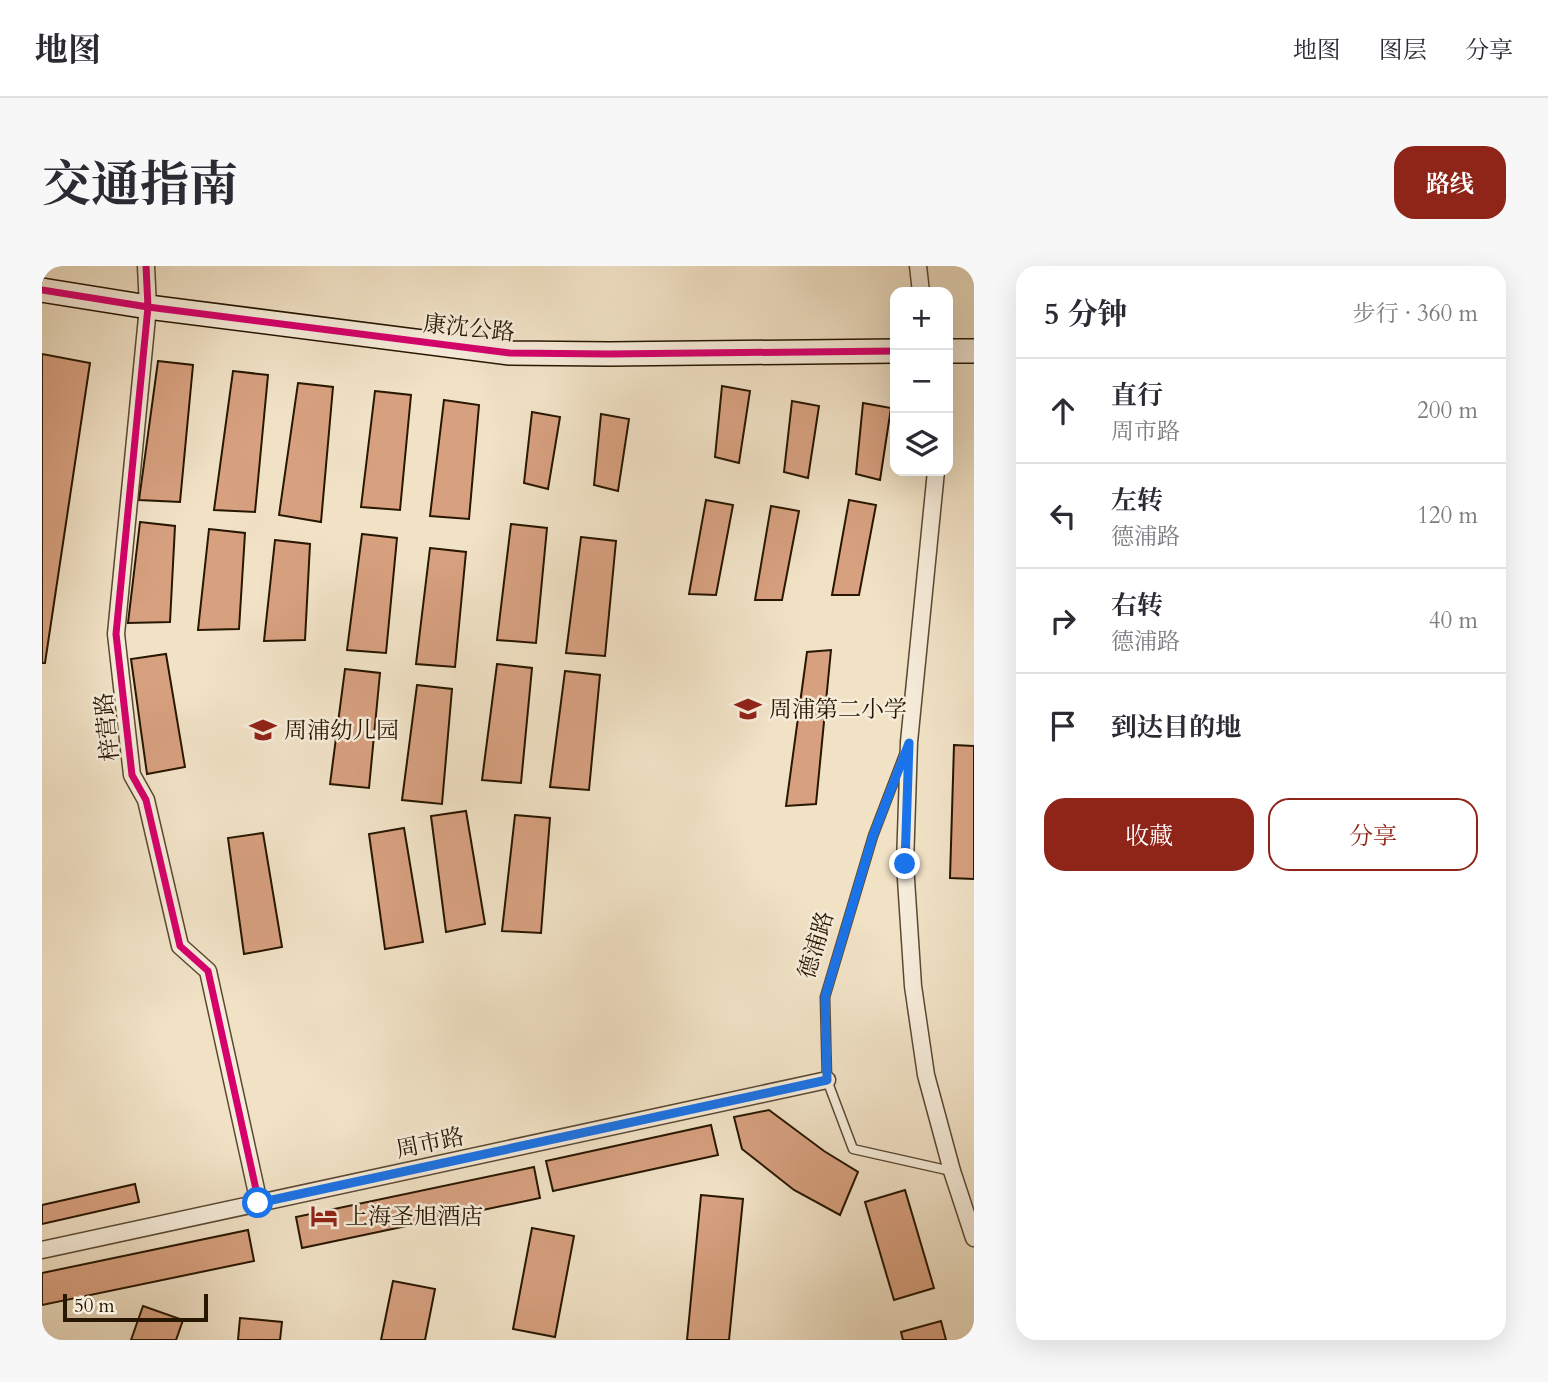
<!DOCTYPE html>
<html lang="zh">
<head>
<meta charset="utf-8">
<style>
	:root { --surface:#fff; --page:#f7f7f7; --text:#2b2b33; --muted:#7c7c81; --line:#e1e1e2; --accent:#8f2418 }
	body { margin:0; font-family:Cardo,"Noto Serif SC",serif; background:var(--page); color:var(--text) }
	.controls { position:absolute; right:21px; top:21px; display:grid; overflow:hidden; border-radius:14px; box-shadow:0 7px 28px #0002 }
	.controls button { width:63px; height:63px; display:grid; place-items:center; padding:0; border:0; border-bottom:2px solid var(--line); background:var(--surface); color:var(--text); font:35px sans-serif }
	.scale { position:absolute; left:21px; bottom:18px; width:145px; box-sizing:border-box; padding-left:7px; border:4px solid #271600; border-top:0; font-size:19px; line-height:24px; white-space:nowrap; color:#271600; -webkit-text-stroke:5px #f6ecda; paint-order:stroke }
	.stop { position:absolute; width:21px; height:21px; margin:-16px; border:5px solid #1a73e8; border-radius:50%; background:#fff }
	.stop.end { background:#1a73e8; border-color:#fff; box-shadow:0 2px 7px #0008 }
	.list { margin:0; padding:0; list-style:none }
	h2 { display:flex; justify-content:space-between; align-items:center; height:91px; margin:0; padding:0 28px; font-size:30px }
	h2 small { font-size:23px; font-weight:400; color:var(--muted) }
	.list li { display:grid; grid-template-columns:46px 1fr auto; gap:21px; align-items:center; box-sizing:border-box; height:105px; padding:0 28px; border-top:2px solid var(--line) }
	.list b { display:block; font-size:26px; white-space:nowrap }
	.list p { margin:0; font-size:23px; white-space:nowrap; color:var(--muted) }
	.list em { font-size:23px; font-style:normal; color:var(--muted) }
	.actions { display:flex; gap:14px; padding:21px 28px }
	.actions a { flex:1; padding:16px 0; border:2px solid var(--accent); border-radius:21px; text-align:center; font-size:24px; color:var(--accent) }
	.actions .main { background:var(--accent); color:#fff }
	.icon { flex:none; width:38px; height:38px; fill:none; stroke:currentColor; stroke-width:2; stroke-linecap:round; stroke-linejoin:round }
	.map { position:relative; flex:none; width:932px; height:1074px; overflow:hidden; border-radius:21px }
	header { display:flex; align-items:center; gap:42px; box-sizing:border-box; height:98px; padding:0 35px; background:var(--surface); border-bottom:2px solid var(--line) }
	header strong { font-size:33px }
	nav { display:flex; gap:38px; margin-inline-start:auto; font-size:24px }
	.intro { display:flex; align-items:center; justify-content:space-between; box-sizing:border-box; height:168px; padding:0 42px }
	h1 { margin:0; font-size:49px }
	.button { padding:18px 32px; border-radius:21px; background:var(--accent); color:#fff; font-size:24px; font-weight:700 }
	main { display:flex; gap:42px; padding:0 42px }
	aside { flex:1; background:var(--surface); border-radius:21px; box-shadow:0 7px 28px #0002 }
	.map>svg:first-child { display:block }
	.building { fill:#d7a07f; stroke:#271600; stroke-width:2 }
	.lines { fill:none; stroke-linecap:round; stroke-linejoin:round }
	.lane-casing { stroke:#5a4932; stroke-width:11 }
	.street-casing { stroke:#5a4932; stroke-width:19 }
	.secondary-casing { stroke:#271600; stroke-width:26 }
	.lane { stroke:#f6ecda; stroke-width:8 }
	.street { stroke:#f6ecda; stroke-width:16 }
	.secondary { stroke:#f6ecda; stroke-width:23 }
	.cycleway-casing { stroke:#f6ecda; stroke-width:11 }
	.cycleway { stroke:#d6006c; stroke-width:7 }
	.route { stroke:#1a73e8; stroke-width:9 }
	.labels { text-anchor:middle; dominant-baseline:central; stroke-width:5; stroke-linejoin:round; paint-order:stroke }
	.street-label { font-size:23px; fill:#271600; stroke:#f6ecda }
	.poi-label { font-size:23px; fill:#271600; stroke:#f6ecda; text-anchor:start }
</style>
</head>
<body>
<header>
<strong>地图</strong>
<nav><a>地图</a><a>图层</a><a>分享</a></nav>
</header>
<div class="intro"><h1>交通指南</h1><a class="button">路线</a></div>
<main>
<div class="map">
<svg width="932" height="1074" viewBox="0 0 932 1074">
	<rect width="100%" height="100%" fill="#f1e2c6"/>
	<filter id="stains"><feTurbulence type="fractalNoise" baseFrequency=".00286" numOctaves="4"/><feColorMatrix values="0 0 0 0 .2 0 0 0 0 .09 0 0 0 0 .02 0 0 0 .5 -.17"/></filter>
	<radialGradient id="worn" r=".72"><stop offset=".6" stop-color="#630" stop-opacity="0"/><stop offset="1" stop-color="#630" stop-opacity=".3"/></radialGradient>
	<path class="building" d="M0,88l48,9 -45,300h-3z
		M116,95l35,4 -13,137 -41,-2z
		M191,105l35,4 -13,137 -41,-2z
		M256,117l35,4 -12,135 -42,-7z
		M680,120l28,5 -11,72 -24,-6z
		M333,125l36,4 -11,115 -39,-3z
		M402,134l35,5 -10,114 -39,-3z
		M750,135l27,5 -11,72 -24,-6z
		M821,137l28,5 -11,72 -24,-6z
		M490,146l28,5 -12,72 -24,-6z
		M559,148l28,5 -11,72 -24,-6z
		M664,234l27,5 -17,90 -27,-1z
		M807,234l27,5 -17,90h-27z
		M729,240l28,5 -17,89h-27z
		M98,256l35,4 -5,96 -42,1z
		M469,258l36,4 -11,115 -39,-3z
		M167,263l36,4 -6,96 -41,1z
		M320,268l35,4 -11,115 -39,-3z
		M539,271l35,4 -11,115 -39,-3z
		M233,274l35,4 -5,96 -41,1z
		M388,282l36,4 -11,115 -39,-3z
		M789,384l-15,154 -30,2 21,-154z
		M124,388l19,113 -38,7 -16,-115z
		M455,398l35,4 -11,115 -39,-3z
		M303,403l35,4 -11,115 -39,-4z
		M523,405l35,4 -11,115 -39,-3z
		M375,419l35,4 -10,115 -40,-4z
		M912,479l20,1v133l-24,-1z
		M424,545l19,113 -39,8 -15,-116z
		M473,549l35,3 -9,115 -39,-2z
		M362,562l19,114 -38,7 -16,-115z
		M221,567l19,114 -38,7 -16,-116z
		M727,844l55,41 34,21 -18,43 -46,-25 -52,-41 -8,-32z
		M669,859l7,30 -165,36 -7,-30z
		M492,901l6,31 -238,50 -6,-31z
		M93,918l4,18 -97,22v-19z
		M863,924l29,98 -40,12 -29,-98z
		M659,929l42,4 -14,141h-42z
		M490,962l42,8 -19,101 -42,-8z
		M206,964l6,31 -212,44v-32z
		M351,1015l42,8 -10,51h-44z
		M101,1040l40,14 -7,20h-45z
		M198,1052l42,4 -2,18h-42z
		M899,1055l5,19h-43l-2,-8z"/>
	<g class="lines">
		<g class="lane-casing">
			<path id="lane" d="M862,489l-31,81 -48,161 2,83 26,69 98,22"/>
		</g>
		<g class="street-casing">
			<path id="street" d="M104,0l2,41 -32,327 16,141 14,25 34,146 28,25 51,232
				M876,0l3,26
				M894,205l-27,271 -4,122 8,122 13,89 26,96 22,67
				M0,984l785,-170"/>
		</g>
		<g class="secondary-casing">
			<path id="secondary" d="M0,24l106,17 362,46 99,1 286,-3
				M906,85h26"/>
		</g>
		<use href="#lane" class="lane"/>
		<use href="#street" class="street"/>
		<use href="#secondary" class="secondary"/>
		<g class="cycleway-casing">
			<path id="cycleway" d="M104,0l2,41 -32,327 16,141 14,25 34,146 28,25 51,232
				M0,24l106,17 362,46 99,1 286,-3"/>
		</g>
		<use href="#cycleway" class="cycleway"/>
	</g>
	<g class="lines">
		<path class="route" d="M216,937l569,-123 -2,-83 48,-161 36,-93 -4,121"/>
	</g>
	<defs>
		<g id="school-bare" transform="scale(2.1)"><path d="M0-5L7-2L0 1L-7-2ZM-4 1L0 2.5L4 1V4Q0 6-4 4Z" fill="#8f2418" stroke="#f6ecda" stroke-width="2.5" paint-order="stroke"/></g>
		<g id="hotel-bare" transform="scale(2.1)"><path d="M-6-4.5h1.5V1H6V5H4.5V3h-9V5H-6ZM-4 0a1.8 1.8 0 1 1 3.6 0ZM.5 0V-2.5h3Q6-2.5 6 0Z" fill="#8f2418" stroke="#f6ecda" stroke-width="2.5" paint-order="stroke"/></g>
	</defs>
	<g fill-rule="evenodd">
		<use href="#school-bare" x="706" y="443"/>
		<use href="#school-bare" x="221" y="464"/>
		<use href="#hotel-bare" x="282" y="950"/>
	</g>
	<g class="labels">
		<g class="street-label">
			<text transform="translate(427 62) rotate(6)">康沈公路</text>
			<text transform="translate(65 461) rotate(-96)">梓营路</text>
			<text transform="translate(774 679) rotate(-73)">德浦路</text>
			<text transform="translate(388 877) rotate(-12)">周市路</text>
		</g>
		<g class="poi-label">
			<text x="727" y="443">周浦第二小学</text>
			<text x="242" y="464">周浦幼儿园</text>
			<text x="303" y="950">上海圣旭酒店</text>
		</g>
	</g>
	<rect width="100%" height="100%" filter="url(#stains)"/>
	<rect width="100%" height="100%" fill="url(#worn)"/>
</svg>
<div class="controls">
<button>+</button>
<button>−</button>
<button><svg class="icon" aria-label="layers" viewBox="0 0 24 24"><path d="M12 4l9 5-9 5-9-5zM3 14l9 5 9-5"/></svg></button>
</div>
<div class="scale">50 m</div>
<div class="stop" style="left:216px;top:937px"></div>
<div class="stop end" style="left:863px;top:598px"></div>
</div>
<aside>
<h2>5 分钟<small>步行 · 360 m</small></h2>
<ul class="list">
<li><svg class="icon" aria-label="ahead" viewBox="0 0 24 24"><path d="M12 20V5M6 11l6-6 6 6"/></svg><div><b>直行</b><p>周市路</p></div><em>200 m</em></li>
<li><svg class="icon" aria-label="left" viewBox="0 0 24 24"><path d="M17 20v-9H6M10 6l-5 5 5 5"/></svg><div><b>左转</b><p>德浦路</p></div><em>120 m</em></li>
<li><svg class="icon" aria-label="right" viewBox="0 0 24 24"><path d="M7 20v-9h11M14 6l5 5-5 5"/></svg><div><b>右转</b><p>德浦路</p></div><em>40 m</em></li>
<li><svg class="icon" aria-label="arrive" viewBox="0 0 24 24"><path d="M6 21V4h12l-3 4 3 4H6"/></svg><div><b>到达目的地</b></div></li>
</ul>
<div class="actions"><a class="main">收藏</a><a>分享</a></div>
</aside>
</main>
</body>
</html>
